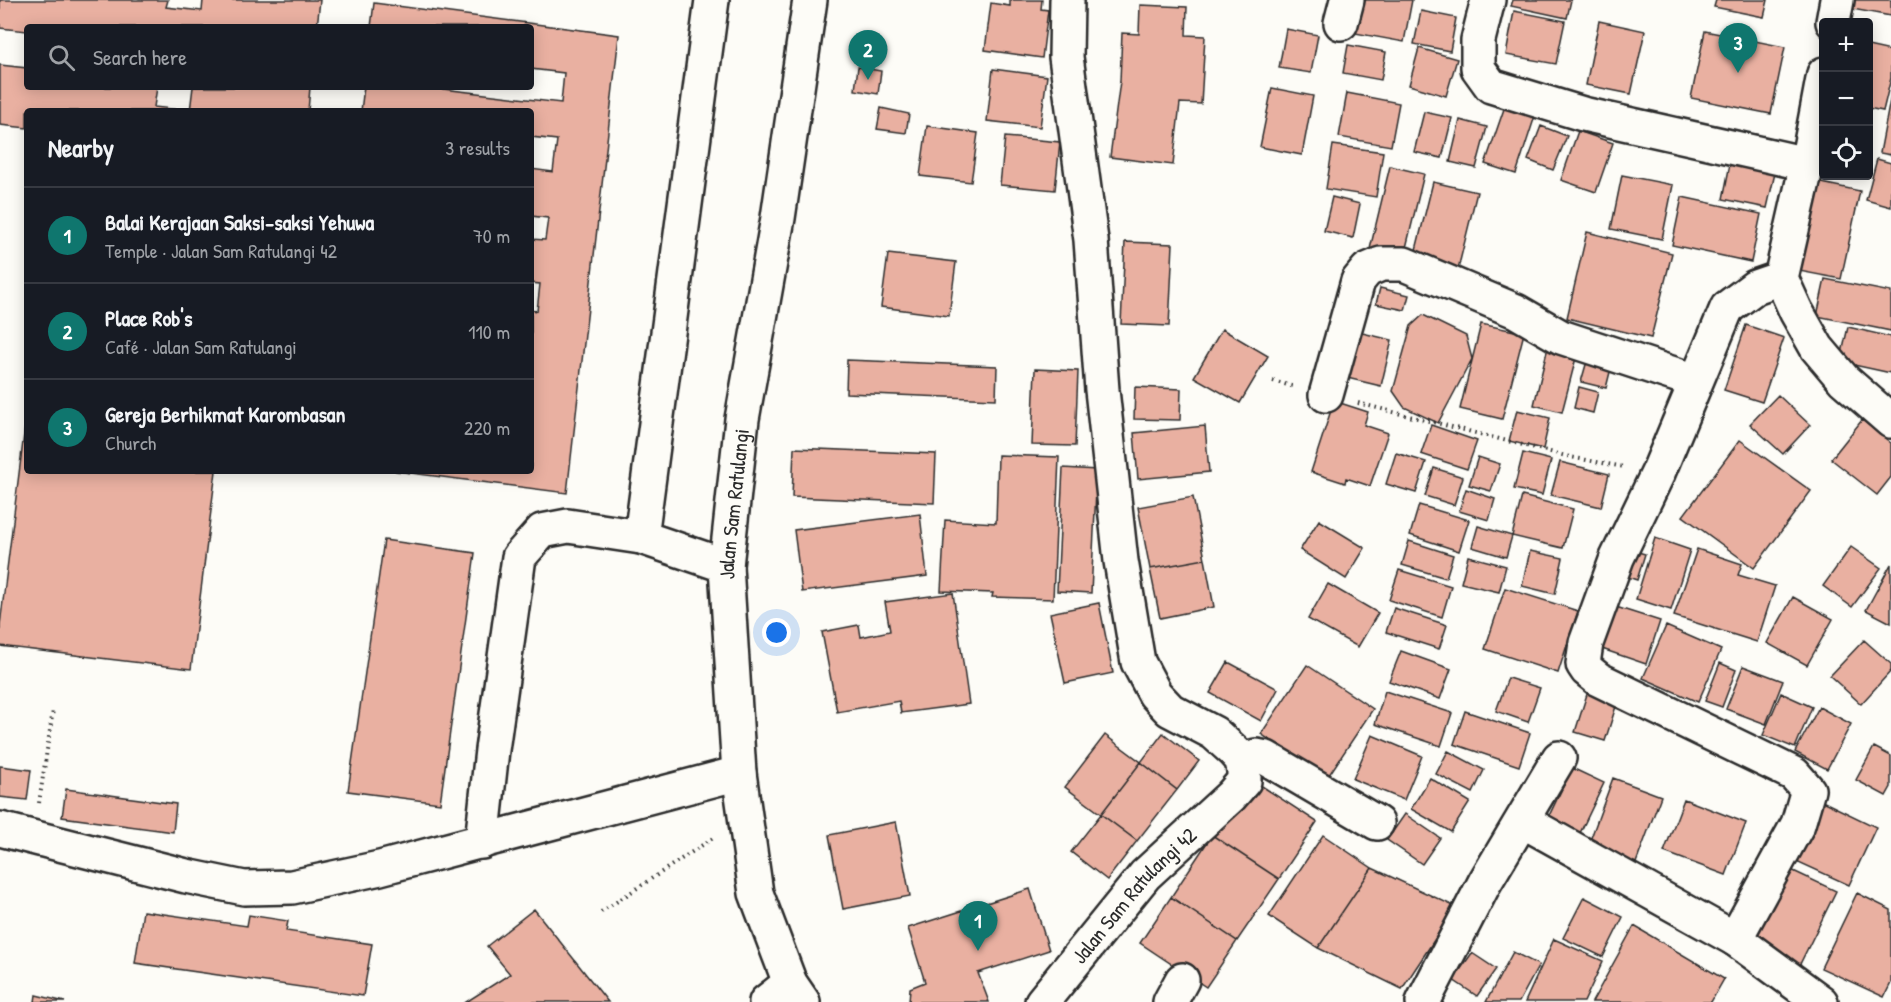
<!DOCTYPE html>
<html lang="en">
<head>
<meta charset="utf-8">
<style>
	:root { --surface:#171b24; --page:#20242c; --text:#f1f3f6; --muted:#9ea1a6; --line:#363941; --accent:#0f766e }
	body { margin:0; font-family:"Patrick Hand",sans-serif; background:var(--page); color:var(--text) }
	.controls { position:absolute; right:18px; top:18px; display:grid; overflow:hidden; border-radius:6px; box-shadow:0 3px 15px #0003 }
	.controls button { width:54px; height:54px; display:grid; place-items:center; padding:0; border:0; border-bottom:2px solid var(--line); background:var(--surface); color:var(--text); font:30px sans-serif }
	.you { position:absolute; left:777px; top:633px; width:21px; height:21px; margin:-15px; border:4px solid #fff; border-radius:50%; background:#1a73e8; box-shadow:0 0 0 9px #1a73e833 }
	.badge { display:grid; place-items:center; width:39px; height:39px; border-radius:50%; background:var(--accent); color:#fff; font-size:20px; font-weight:700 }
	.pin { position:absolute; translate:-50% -50px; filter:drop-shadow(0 2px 3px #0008) }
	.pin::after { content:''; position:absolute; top:32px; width:21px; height:18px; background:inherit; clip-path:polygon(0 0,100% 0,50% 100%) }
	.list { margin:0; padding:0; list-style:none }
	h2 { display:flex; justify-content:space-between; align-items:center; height:78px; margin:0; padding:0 24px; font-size:26px }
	h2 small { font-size:20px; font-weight:400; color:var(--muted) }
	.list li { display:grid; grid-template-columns:39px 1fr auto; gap:18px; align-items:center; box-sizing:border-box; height:96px; padding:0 24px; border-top:2px solid var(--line) }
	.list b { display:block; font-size:22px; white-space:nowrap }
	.list p { margin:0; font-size:20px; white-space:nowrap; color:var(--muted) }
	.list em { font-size:20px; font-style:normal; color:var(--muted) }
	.icon { flex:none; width:33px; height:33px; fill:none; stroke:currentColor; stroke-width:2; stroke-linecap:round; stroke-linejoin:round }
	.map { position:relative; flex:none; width:1891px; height:1002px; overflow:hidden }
	.search { position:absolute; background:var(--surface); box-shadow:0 3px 15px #0003; left:24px; top:24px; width:510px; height:66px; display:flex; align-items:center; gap:15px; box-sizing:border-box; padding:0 21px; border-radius:6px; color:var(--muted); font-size:22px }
	.panel { position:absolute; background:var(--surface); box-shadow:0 3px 15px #0003; left:24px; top:108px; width:510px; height:366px; border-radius:6px }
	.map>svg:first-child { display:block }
	.building { fill:#e9b0a1; stroke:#2b2b2b; stroke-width:1.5 }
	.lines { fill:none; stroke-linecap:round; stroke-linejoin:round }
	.minor-casing { stroke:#2b2b2b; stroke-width:38 }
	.highway-casing { stroke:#2b2b2b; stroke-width:38 }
	.path { stroke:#2b2b2b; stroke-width:4; stroke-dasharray:1.5 4.5; stroke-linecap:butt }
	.minor { stroke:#fdfcf7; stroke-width:33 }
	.highway { stroke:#fdfcf7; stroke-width:33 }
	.labels { text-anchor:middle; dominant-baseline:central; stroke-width:4.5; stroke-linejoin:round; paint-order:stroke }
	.street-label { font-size:21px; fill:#2b2b2b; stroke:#fdfcf7 }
</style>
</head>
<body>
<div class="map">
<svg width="1891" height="1002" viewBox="0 0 1891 1002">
	<rect width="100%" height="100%" fill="#fdfcf7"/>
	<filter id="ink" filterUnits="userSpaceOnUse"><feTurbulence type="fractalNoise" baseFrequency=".0167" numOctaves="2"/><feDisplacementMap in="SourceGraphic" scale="12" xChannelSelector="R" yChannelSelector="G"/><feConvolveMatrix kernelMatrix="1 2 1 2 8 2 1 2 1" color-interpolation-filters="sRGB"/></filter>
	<g filter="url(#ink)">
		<path class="building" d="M0,0h168l-2,7 36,4 1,-11h117l-3,27h-290v4l-27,-3z
			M1010,0h32l-1,9 7,1 -6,48 -57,-8 6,-47 19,3z
			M1361,0h51l-8,42 -49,-9z
			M1513,0h58l-4,18 -56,-12z
			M1716,0h52l-4,17 -50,-10z
			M1853,0h38v16l-39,-7z
			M374,3l245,32 -52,458 -172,-22h136v-161l6,1 3,-27 -9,-1v-44l14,1 3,-22 -17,-2v-47l22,3 4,-32 -26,-3v-26h-170l3,-24h62l135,16 3,-30 -33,-4v-42h-160z
			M1140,5l47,2 -1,28 19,1 -4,68 -21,-1 -7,62 -63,-8 10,-76 2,-48 17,1z
			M1421,11l35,7 -6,33 -36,-7z
			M1514,11l51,10 -9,43 -50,-9z
			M1599,21l46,10 -14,63 -45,-9z
			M1286,29l32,6 -7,38 -32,-5z
			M1705,31l80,16 -14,67 -80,-16z
			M1348,45l38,7 -5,28 -38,-7z
			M1868,46l23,5v27l-8,33 -15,-3z
			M1419,48l38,11 -11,37 -37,-11z
			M0,65l27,3v19h130l-3,20 36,4 3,-24h117l-2,24h-281v17l-27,-3z
			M858,67l23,4 -3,23 -23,-4z
			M993,69l54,7 -7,51 -53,-6z
			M1272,88l41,8 -11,59 -42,-8z
			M1347,93l52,10 -8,43 -52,-9z
			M1891,95v60l-11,-2z
			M1505,106l30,10 -19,58 -31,-10z
			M881,108l28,6 -3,19 -29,-4z
			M1424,112l28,6 -10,40 -28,-6z
			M1460,120l27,7 -11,41 -26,-6z
			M927,126l51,7 -7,49 -51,-6z
			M1541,126l26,10 -14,34 -25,-10z
			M1578,131l35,12 -17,49 -35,-12z
			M1005,137l55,5 -5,48 -55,-5z
			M1333,145l50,7 -7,45 -50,-8z
			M1877,159l14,4v44l-25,-7z
			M1730,164l45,9 -8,35 -44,-9z
			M1390,166l34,8 -20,82 -34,-7z
			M1622,175l51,10 -11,54 -51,-10z
			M1433,182l44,10 -19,77 -44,-11z
			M1817,182l43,9 -19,88 -42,-8z
			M1332,197l28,7 -7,34 -29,-7z
			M1682,197l79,17 -10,48 -79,-17z
			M1587,232l85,21 -21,85 -84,-20z
			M1125,242l48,2 -4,82 -48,-2z
			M888,254l68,8 -7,54 -68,-9z
			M1825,279l66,13v39l-74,-15z
			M1380,288l29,7 -4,15 -29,-6z
			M1423,315l43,21 6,23 -34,64 -34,-16 -11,-16 18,-65z
			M1481,324l43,9 -22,86 -42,-10z
			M1746,325l38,13 -22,64 -38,-12z
			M1848,327l43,10v36l-51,-11z
			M1222,329l46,27 -28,47 -46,-26z
			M1358,332l34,8 -11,46 -34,-8z
			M1548,347l29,7 -15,58 -28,-7z
			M1589,354l24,6 -7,28 -25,-6z
			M847,360l150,6 -1,33 -150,-6z
			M1035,369l43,2 -3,75 -43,-1z
			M1135,387l46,2 -1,31 -46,-1z
			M1579,387l19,5 -5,21 -19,-5z
			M1778,395l32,30 -27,29 -33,-30z
			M1334,401l34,11 -4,13 24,8 -18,53 -24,-8 -1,5 -34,-11z
			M27,410v61h189l-25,198 -191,-23v-21z
			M1517,410l33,8 -7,31 -34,-8z
			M1862,420l29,23v34l-14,18 -46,-36z
			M1431,425l46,16 -10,28 -46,-15z
			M1205,426l4,46 -71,7 -4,-46z
			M1740,440l71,51 -57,77 -71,-52z
			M794,448l142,6 -2,49 -142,-6z
			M1396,453l30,9 -10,31 -30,-9z
			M1523,453l28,7 -9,35 -28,-6z
			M998,455l61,2 -6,142 -61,-2 1,-4 -52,-2 4,-71 51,3z
			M1478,457l22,7 -9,27 -22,-6z
			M1560,462l49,12 -8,33 -50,-12z
			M1063,468l34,2 -6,123 -34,-2z
			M1434,468l29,9 -9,28 -29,-9z
			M1466,489l29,10 -6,21 -30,-9z
			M1522,496l51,13 -10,39 -51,-12z
			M1193,497l12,62 -55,10 -12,-62z
			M1419,505l50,15 -10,31 -49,-16z
			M920,514l7,62 -125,16 -8,-62z
			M1319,520l46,28 -19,31 -46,-29z
			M1478,526l34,10 -6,21 -34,-10z
			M1655,538l35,12 -19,60 -35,-11z
			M384,540l91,13 -35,250 -92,-12z
			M1409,541l44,14 -7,23 -44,-13z
			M1851,547l30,21 -29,39 -29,-21z
			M1628,549l17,5 -8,26 -18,-6z
			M1697,549l45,15 -4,11 37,11 -18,56 -83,-26z
			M1530,551l33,7 -8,36 -33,-8z
			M1468,556l38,10 -7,26 -38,-9z
			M1205,559l9,48 -54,11 -10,-49z
			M1891,564v59l-25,-13z
			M1399,570l52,16 -9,31 -53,-17z
			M1328,584l50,29 -20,34 -50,-28z
			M1505,588l73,23 -20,62 -73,-24z
			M953,593l16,111 -68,9 -2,-12 -62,11 -15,-80 37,-7 2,12 29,-6 -5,-29z
			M1793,597l40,22 -26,46 -40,-22z
			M1099,603l14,70 -48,10 -15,-70z
			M1616,607l44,14 -14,43 -44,-15z
			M1394,608l53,17 -8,24 -53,-17z
			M1666,626l55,24 -23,52 -55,-24z
			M1864,640l27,24v7l-30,33 -31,-28z
			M1401,651l50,18 -11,30 -51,-18z
			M1228,662l50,27 -17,32 -51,-28z
			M1720,663l16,7 -14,37 -17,-6z
			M1307,665l66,44 -46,69 -66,-44z
			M1743,666l40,15 -17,43 -40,-15z
			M1508,678l32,10 -12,34 -32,-11z
			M1385,691l67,22 -11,33 -66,-22z
			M1588,691l30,9 -13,41 -30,-9z
			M1781,693l31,14 -17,41 -32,-13z
			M1819,707l32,17 -24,45 -32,-17z
			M1465,711l65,22 -11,33 -65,-22z
			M1163,733l36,28 -22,29 -36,-28z
			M1105,735l36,27 -40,52 -36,-27z
			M1372,735l50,21 -18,44 -51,-21z
			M1874,747l17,9v31l-5,9 -30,-16z
			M1448,751l36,19 -11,23 -37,-19z
			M1141,762l36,28 -40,51 -36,-27z
			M0,766l31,4 -4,30 -27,-3z
			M1572,768l32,15 -24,50 -32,-15z
			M1430,778l40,24 -19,30 -40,-23z
			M1613,778l48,18 -25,67 -48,-17z
			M1251,779l66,43 -38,57 -67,-44z
			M66,789l110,15 -3,28 -111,-15z
			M1684,799l62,24 -20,52 -62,-23z
			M1820,800l56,27 -27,58 -57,-26z
			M1101,814l36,27 -30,39 -36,-28z
			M1405,814l35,24 -18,26 -35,-24z
			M896,822l14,74 -67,13 -14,-74z
			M1212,835l67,44 -42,62 -66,-44z
			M1323,835l49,33 -54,80 -49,-32z
			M1372,868l84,39 -54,82 -84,-41z
			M1787,868l49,23 -36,73 -48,-22z
			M1030,889l19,61 -71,23 11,29h-80l1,-14 15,-6 -17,-54z
			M1857,893l34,17v73l-7,14 -63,-29z
			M1171,897l66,44 -31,46 -66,-44z
			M1584,897l39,20 -20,40 -40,-19z
			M534,909l74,93h-142l44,-28 -23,-28z
			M143,911l104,15 2,-11 39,6 -2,10 86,13 -9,52 -228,-33z
			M1634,926l90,53 -13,23h-119z
			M1554,939l49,22 -19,41h-59z
			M1513,952l26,13 -20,37h-33z
			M1472,953l24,16 -19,27 -24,-16z
			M36,995l29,7h-30z"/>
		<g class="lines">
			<g class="minor-casing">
				<g id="minor">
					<path d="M1488,0l-10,40v28l13,18 92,28 224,50"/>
					<path d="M1833,22l4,-22"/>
					<path d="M1341,23l6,-23"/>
					<path d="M1824,74l-17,90 -26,114 15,33 21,37 27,32 47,41"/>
					<path d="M1781,278l-26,9 -28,21 -69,165 -41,85 -31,85 -3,21 4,6 11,9 196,95 14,16 -10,34 -63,115 86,63"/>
					<path d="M1326,395l32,-114 9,-11 14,-6h23l112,47 45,26 134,44"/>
					<path d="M641,537l71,-537"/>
					<path d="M1242,760l14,-4 10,2 111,65"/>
					<path d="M1523,821l212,118"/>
					<path d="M0,829l186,47 58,12 48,-1 88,-19 359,-95"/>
					<path d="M482,842l10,-92 27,-193 23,-26 26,-5 73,11 85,29"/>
					<path d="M766,1002l24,-19"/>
					<path id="s1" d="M1042,1002l103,-127 86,-79 13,-15v-9l-2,-12 -8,-9 -20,-18 -44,-23 -15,-16 -17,-32 -17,-101 -19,-171 -11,-150 -25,-183 1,-57"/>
					<path d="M1170,1002l12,-22"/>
					<path d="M1423,1002l62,-120 74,-124"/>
				</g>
			</g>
			<g class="highway-casing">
				<g id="highway">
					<path id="s2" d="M803,1002l-13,-19 -34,-90 -17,-120 -13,-207 16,-147 36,-201 32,-218"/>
				</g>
			</g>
			<path class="path" d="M1273,381l22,6
				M1358,403l212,54 54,10
				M39,803l14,-93
				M601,912l112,-74"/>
			<use href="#minor" class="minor"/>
			<use href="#highway" class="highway"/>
		</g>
	</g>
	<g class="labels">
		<g class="street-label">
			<text stroke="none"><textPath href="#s2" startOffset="510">Jalan Sam Ratulangi</textPath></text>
			<text stroke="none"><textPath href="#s1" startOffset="141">Jalan Sam Ratulangi 42</textPath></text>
		</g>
	</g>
</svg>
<div class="controls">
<button>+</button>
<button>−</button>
<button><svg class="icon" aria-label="locate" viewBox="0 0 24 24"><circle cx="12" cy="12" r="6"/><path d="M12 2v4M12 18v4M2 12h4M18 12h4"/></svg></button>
</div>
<div class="you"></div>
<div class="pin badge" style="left:978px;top:951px">1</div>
<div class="pin badge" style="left:868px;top:80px">2</div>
<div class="pin badge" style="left:1738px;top:73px">3</div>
<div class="search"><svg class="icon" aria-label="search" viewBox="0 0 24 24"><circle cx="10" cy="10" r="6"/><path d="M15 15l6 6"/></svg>Search here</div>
<section class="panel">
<h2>Nearby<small>3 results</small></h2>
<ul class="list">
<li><span class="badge">1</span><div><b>Balai Kerajaan Saksi-saksi Yehuwa</b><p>Temple · Jalan Sam Ratulangi 42</p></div><em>70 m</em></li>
<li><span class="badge">2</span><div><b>Place Rob's</b><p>Café · Jalan Sam Ratulangi</p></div><em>110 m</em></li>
<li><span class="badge">3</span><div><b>Gereja Berhikmat Karombasan</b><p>Church</p></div><em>220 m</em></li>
</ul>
</section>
</div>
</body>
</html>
